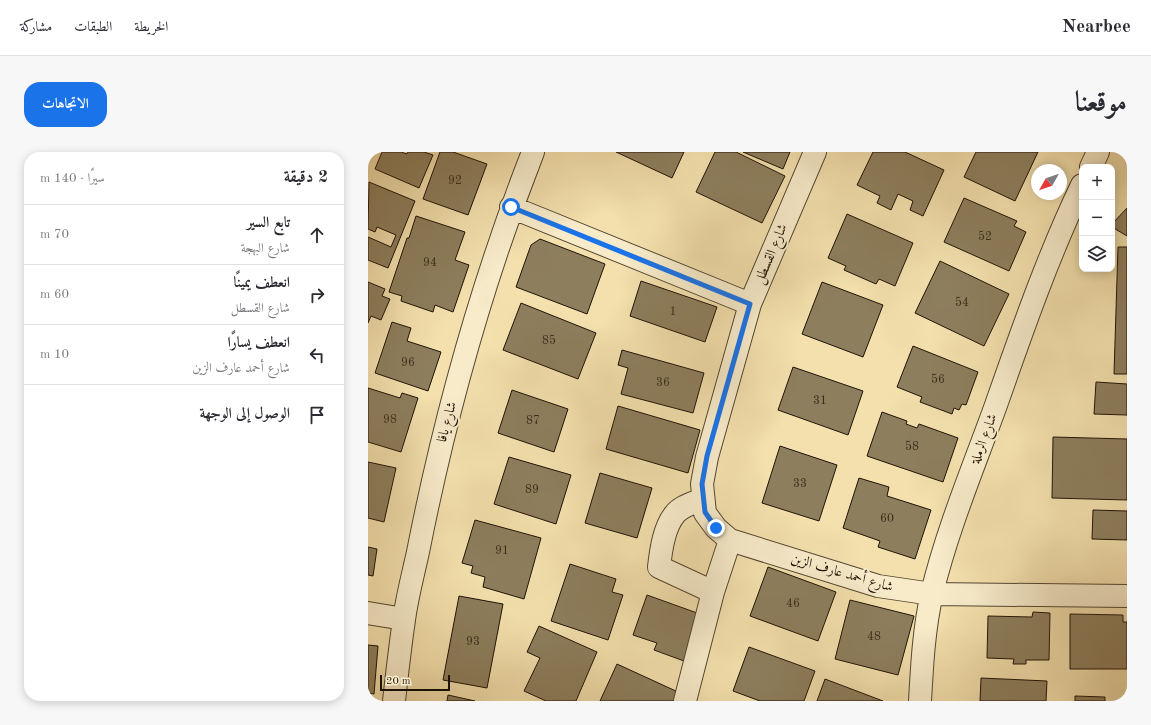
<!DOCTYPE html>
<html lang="ar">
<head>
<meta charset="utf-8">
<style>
	:root { --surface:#fff; --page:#f7f7f7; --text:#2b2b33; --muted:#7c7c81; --line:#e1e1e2; --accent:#1a73e8 }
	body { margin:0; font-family:"Old Standard TT",Amiri,serif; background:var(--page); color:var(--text); direction:rtl }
	.controls { position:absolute; right:12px; top:12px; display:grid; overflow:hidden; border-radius:8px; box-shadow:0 2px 10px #0003 }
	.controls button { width:36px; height:36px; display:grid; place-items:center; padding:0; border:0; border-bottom:1px solid var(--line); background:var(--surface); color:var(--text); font:20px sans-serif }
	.compass { position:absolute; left:663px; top:12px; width:36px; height:36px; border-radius:50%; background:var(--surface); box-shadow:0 2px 10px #0003; rotate:230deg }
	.scale { position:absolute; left:12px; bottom:10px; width:70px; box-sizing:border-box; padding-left:4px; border:2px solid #1f1306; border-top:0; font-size:11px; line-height:14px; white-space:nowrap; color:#1f1306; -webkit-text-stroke:3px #f7ebca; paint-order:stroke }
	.stop { position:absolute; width:12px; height:12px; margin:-9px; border:3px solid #1a73e8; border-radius:50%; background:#fff }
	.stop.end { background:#1a73e8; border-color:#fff; box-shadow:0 1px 4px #0008 }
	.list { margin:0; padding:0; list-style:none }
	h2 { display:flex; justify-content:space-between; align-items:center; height:52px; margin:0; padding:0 16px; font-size:17px }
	h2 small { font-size:13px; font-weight:400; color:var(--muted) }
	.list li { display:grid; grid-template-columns:26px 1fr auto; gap:12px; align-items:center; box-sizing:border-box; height:60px; padding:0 16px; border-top:1px solid var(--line) }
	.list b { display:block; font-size:15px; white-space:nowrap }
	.list p { margin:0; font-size:13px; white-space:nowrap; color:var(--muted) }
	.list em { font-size:13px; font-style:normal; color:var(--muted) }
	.icon { flex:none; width:22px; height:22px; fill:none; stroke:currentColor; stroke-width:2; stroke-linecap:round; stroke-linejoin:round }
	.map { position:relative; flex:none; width:759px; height:549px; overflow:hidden; direction:ltr; border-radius:16px }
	header { display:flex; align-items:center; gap:24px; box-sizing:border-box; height:56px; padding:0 20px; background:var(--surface); border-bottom:1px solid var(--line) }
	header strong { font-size:19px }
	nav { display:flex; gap:22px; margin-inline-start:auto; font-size:14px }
	.intro { display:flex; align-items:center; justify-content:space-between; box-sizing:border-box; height:96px; padding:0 24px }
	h1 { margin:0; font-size:28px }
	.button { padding:10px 18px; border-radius:16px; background:var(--accent); color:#fff; font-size:14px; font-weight:700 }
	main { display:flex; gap:24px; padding:0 24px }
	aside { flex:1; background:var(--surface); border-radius:16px; box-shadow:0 2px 10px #0003 }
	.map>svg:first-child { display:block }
	.building { fill:#8d7e5d; stroke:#1f1306 }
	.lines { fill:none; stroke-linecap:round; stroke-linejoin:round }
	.minor-casing { stroke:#544630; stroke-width:24 }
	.minor { stroke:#f7ebca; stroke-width:22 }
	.route { stroke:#1a73e8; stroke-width:5 }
	.labels { text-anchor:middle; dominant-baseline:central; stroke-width:4; stroke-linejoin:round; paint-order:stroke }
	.number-label { font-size:12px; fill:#3a2e1c }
	.street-label { font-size:14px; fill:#1f1306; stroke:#f7ebca }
</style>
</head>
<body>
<header>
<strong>Nearbee</strong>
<nav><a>الخريطة</a><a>الطبقات</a><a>مشاركة</a></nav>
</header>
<div class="intro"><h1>موقعنا</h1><a class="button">الاتجاهات</a></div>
<main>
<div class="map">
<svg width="759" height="549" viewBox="0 0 759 549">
	<rect width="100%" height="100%" fill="#f3e0ad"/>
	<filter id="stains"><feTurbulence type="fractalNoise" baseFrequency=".005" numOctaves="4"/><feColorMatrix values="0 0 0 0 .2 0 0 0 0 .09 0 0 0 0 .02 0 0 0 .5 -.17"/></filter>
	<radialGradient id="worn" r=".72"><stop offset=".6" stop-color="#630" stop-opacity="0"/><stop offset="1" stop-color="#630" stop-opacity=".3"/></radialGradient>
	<path class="building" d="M14,0h19l6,2 1,-2h16l9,3 -14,33 -44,-19z
		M72,0h13l34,12 -19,51 -45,-16z
		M248,0h68l-12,26z
		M347,0h21l49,24 -23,47 -66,-31z
		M375,0h47l-7,17z
		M505,0h32l39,18 -21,46 -13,-6 3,-9 -15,-7 -7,16 -14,-7 3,-7 -23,-11z
		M608,0h62l-23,49 -51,-24z
		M1,30l46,19 -27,67 -20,-8v-23l23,10 5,-12 -19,-8 -2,5 -7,-3z
		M596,46l53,23 -3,5 12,6 -17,39 -65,-29z
		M759,56v28l-15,-9v-3z
		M479,62l66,29 -18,43 -16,-7 -3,5 -32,-14 2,-4 -18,-8z
		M48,64l49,16 -10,28 14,5 -16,47 -18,-7 -2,7 -32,-11 1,-5 -13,-4 18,-54h2z
		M172,87l65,25 -18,50 -71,-27 15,-42z
		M750,95h9v127h-13z
		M572,109l69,33 -25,52 -69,-33z
		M273,129l76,26 -12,35 -75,-26z
		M0,130l17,7 -3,7 8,3 -9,21 -10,-4 -3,7z
		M454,130l61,23 -20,52 -61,-23z
		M153,151l75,30 -18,46 -75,-29z
		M24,170l19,6 -4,13 34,11 -13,39 -53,-18z
		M545,194l65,26 -12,33 -4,-1 -3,6 -5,-2 -2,6 -32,-12 2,-5 -25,-10z
		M254,198l82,23 -11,40 -72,-19 7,-26 -10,-3z
		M425,215l70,24 -15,44 -70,-25z
		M728,230l31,2v31l-33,-1z
		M0,236l32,10 2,-5 16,5 -17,54 -33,-10z
		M144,238l56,19 -14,43 -56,-19z
		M250,254l82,24 -12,43 -82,-24z
		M514,260l25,9 -1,3 11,4 2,-4 39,14 -15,44 -76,-26z
		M685,285l74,2v61l-75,-2z
		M412,294l57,19 -18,56 -57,-18z
		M141,305l62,18 -15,49 -62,-20z
		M0,310l28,6 -12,54 -16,-4z
		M232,321l52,15 -15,50 -52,-15z
		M491,326l30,9 -2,9 44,14 -16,49 -37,-12 2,-6 -37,-13z
		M725,358l34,1v29l-35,-1z
		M107,368l66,18 -17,61 -41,-12 2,-10 -14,-4 2,-7 -11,-3z
		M0,395l9,2 -4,27 -5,-1z
		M202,412l46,15 -4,13 11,3 -15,45 -57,-19z
		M400,415l68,25 -18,49 -68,-25z
		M279,443l53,19 -16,47 -30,-11 3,-7 -24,-8z
		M91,444l44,8 -16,84 -44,-8z
		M482,448l64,16 -16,59 -63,-16z
		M665,460l17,1 -1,47h-23v4h-13l1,-5 -27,-1 1,-42 44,1z
		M702,462l53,1v7h4v47h-57z
		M171,474l58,26 -21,49h-30l-22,-10 16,-33 -13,-6z
		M0,493l10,1 -4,48 -6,-1z
		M381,495l66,24 -11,30h-44l-27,-10z
		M249,512l61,28 -4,9h-74z
		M613,526l66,3 -1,20h-66z
		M457,527l58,22h-66z
		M80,543l27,6h-28z
		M707,544l30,1v4h-30z"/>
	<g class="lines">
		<g class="minor-casing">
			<path id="minor" d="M447,0l-65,152 -43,153 -5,27 3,29 11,15 14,12 148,46 54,8 195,2
				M723,15l7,-15
				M143,55l239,97
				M334,347c-8,4 -21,7 -27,15 -11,13 -14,36 -16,53l54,25
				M0,461l36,6
				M26,549c3,-27 6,-54 10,-81 3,-23 9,-45 14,-68 27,-137 64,-270 115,-400
				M317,549l28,-109 17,-52
				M552,549c2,-36 4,-73 12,-108 15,-63 42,-127 64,-188 26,-74 52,-149 86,-220"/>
		</g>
		<use href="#minor" class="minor"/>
	</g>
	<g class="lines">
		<path class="route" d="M143,55l239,97 -43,152 -5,28 3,28 11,16"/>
	</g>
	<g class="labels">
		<g class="number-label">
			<text x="87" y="29">92</text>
			<text x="617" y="85">52</text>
			<text x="62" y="111">94</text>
			<text x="594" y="151">54</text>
			<text x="305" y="160">1</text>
			<text x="181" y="189">85</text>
			<text x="40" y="211">96</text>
			<text x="570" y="228">56</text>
			<text x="295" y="231">36</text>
			<text x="452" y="249">31</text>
			<text x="22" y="268">98</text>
			<text x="165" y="269">87</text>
			<text x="544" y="295">58</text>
			<text x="432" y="332">33</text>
			<text x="164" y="338">89</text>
			<text x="519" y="367">60</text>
			<text x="134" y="399">91</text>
			<text x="425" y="452">46</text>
			<text x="506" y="485">48</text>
			<text x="105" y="490">93</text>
		</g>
		<g class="street-label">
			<text transform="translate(403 102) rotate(-67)">شارع القسطل</text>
			<text transform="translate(79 270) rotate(-75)">شارع يافا</text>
			<text transform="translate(616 287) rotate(-70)">شارع الرملة</text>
			<text transform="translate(474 421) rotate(16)">شارع أحمد عارف الزين</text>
		</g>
	</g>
	<rect width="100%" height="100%" filter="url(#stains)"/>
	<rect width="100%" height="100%" fill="url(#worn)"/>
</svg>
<div class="controls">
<button>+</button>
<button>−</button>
<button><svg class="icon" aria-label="layers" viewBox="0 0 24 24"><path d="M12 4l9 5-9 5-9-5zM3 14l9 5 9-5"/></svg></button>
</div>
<svg class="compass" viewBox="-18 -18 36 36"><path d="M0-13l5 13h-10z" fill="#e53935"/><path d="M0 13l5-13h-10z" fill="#7c7c81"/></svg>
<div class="scale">20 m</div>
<div class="stop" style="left:143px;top:55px"></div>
<div class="stop end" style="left:348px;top:376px"></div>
</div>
<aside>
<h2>2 دقيقة<small>سيرًا · 140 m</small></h2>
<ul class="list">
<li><svg class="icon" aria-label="ahead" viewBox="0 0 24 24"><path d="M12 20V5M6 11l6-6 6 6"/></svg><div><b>تابع السير</b><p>شارع البهجة</p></div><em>70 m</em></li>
<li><svg class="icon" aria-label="right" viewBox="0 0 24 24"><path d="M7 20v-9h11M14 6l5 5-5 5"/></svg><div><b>انعطف يمينًا</b><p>شارع القسطل</p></div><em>60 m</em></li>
<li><svg class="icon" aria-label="left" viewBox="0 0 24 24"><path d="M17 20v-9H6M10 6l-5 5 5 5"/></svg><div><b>انعطف يسارًا</b><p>شارع أحمد عارف الزين</p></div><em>10 m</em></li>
<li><svg class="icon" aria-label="arrive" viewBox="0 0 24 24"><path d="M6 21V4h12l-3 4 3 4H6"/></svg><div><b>الوصول إلى الوجهة</b></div></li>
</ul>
</aside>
</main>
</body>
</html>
